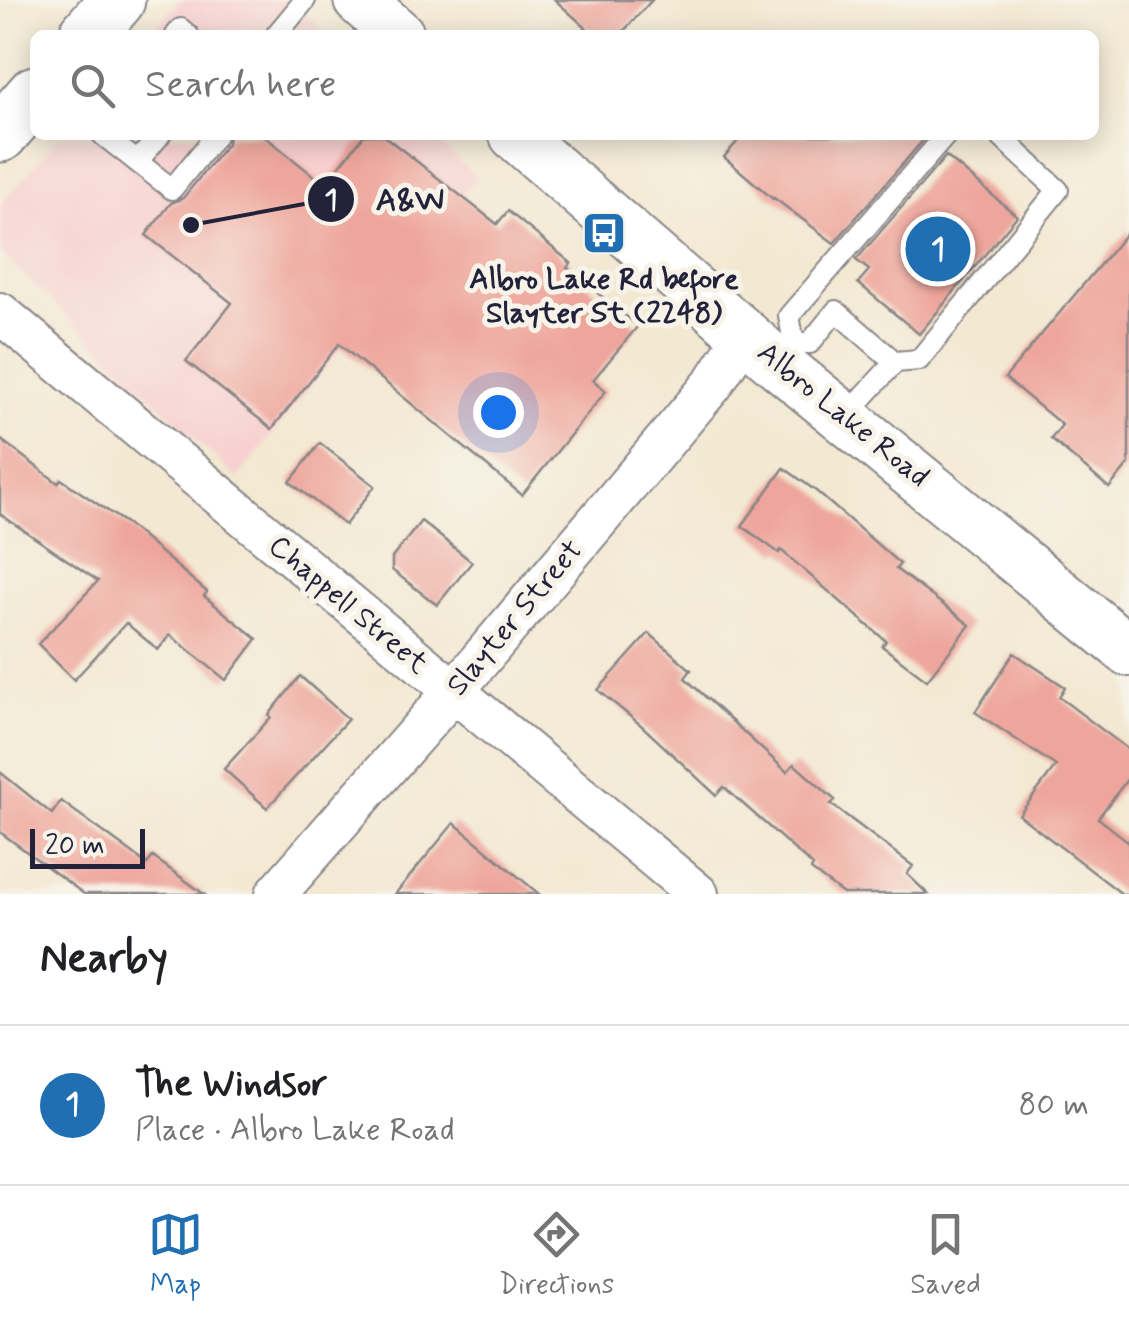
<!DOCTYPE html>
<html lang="en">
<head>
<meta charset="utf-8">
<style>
	:root { --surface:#fff; --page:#f6f6f6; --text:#202124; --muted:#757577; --line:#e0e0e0; --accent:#1f6fb2 }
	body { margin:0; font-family:Mynerve,sans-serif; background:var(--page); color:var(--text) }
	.scale { position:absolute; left:30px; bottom:25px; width:115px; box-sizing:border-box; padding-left:10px; border:5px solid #22223b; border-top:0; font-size:28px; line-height:35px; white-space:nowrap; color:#22223b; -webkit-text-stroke:8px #f7f3e8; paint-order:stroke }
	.you { position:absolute; left:498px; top:412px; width:35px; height:35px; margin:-25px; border:8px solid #fff; border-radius:50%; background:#1a73e8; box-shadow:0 0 0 15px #1a73e833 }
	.badge { display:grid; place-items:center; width:65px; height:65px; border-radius:50%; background:var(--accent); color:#fff; font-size:32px; font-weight:700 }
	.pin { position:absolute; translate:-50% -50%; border:5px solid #fff; box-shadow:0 2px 10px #0006 }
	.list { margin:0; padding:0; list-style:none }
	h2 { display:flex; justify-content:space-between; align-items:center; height:130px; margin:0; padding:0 40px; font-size:42px }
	h2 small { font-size:32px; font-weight:400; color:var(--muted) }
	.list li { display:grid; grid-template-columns:65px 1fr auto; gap:30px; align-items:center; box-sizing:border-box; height:160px; padding:0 40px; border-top:2px solid var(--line) }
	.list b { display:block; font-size:38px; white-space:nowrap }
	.list p { margin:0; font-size:32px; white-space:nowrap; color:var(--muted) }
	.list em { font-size:32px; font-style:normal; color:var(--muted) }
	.icon { flex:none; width:55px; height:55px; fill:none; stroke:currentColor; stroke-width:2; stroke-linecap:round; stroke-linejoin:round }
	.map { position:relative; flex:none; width:1129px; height:894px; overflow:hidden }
	.search { position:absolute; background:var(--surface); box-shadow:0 5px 25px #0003; left:30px; right:30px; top:30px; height:110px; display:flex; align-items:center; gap:25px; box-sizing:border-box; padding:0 35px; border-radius:15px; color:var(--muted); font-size:38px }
	.sheet { height:290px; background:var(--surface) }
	nav { display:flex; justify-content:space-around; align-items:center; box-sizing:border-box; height:140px; border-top:2px solid var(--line); background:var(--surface); font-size:28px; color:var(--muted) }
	nav a { display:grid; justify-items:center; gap:5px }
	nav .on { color:var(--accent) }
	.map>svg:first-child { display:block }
	.built { fill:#f7d0cf }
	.building { fill:#eea59b }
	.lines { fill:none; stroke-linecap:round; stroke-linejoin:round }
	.service-casing { stroke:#8a8687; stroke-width:24 }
	.minor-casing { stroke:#8a8687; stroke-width:44 }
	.tertiary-casing { stroke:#8a8687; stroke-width:54 }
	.primary-casing { stroke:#8a8687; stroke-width:59 }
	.service { stroke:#fff; stroke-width:20 }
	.minor { stroke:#fff; stroke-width:40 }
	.tertiary { stroke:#fff; stroke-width:50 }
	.primary { stroke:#fff; stroke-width:55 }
	.labels { text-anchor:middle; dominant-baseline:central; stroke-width:10; stroke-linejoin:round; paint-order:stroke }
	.poi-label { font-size:30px; font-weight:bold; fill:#22223b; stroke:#f7f3e8 }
	.street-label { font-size:30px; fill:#22223b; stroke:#f7f3e8 }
	.leader { fill:none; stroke:#22223b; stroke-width:4 }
	.callout-dot { fill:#22223b; stroke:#f7f3e8; stroke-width:4 }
	.mark-label { font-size:30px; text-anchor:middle; font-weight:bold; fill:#fff }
	.callout-label { font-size:32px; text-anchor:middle; font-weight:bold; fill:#22223b; stroke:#f7f3e8; stroke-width:10; stroke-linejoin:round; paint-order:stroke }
</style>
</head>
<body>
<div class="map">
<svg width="1129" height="894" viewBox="0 0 1129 894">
	<rect width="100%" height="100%" fill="#f7f3e8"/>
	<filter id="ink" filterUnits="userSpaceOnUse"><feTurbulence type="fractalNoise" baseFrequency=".01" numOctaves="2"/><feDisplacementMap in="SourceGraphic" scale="20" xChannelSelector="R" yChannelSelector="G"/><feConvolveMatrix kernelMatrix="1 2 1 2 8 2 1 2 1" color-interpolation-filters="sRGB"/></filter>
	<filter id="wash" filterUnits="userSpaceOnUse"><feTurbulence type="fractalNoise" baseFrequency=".0048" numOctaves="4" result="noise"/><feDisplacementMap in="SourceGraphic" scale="40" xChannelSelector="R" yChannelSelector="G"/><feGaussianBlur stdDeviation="2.25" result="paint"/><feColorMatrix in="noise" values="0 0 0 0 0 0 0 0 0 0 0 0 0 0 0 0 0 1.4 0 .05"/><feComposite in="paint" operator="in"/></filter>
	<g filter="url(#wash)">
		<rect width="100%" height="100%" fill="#f3e9d3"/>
		<path class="built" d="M180,0h111l37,35h-179z
			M61,135h371l44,42 -239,302 -237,-227v-47z"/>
		<g id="blocks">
			<path class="building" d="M555,0h97l-32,35h-26z
				M229,135h34l62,50 39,-50h19l114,89 11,-13 63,52 -4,5 71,58 -45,54 13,11 -84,104 -183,-151 -67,85 -86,-68 46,-58 -86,-68 25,-32 12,-5 44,-54z
				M743,135h179l3,3 -91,105 -60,-45 -1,1 -49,-42z
				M946,156l71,60 -98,118 -61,-51 11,-13 -13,-10z
				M1129,230v234l-20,24 -58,-49 11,-14 -57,-47z
				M0,439l58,44 3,-4 66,45 80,68 -3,4 53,43 -31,41 -56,-45 -12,15 -32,-27 -52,57 -36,-36 60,-63 -98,-67z
				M320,443l55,43 -30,39 -55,-43z
				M784,468l32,23 84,73 -4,5 74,56 -43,55 -45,-34 4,-5 -105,-91 -2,3 -37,-27z
				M421,521l51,41 -35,43 -45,-35v-12z
				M649,633l42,37 -6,8 102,94 7,-8 41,36 -4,4 82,62 -6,8 21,20h-85l-32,-24 2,-4 -89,-79 -8,8 -74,-69 -44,-36z
				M1014,653l51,34 -6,10 70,53v27l-31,41 31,24v52h-7l-103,-79 37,-49 -81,-54z
				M300,676l48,43 -81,89 -43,-39 47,-52 -2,-2z
				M0,772l52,42 9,-13 86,63 6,-7 51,37h-120l-84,-62z
				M454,823l85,71h-144z"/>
		</g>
	</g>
	<g filter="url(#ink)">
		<use href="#blocks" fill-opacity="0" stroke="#8a8687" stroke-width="2.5"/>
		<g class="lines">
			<g class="service-casing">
				<path id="service" d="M176,35l5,-6 7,6
					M276,35l29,-35
					M103,135l69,54 44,-54
					M137,162l23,-27
					M794,343l-5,-27 157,-181
					M785,353l9,-10h16l26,-32 59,51
					M845,417l50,-55 24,-2 139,-170 -59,-55"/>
			</g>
			<g class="minor-casing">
				<path id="minor" d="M0,313l698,581
					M276,894l177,-202 260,-308 32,-50"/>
			</g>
			<g class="tertiary-casing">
				<path id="tertiary" d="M359,0l40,35
					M515,135l261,227 353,289"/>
			</g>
			<g class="primary-casing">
				<path id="primary" d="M87,35l30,-35
					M0,134l35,-40"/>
			</g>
			<use href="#service" class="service"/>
			<use href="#minor" class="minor"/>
			<use href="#tertiary" class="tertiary"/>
			<use href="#primary" class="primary"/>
		</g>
	</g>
	<defs>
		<g id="bus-square" transform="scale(2.25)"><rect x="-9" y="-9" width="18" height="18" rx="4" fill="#1f6fb2" stroke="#f7f3e8"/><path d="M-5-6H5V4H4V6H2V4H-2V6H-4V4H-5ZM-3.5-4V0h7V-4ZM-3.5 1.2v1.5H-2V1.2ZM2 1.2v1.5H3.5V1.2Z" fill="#fff"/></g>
	</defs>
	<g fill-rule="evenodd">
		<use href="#bus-square" x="604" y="233"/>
	</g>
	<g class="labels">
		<g class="poi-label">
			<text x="604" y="279">Albro Lake Rd before<tspan x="604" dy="34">Slayter St (2248)</tspan></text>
		</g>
		<g class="street-label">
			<text transform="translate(843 415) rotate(39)">Albro Lake Road</text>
			<text transform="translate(348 605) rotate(40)">Chappell Street</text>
			<text transform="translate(515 618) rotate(-50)">Slayter Street</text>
		</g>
	</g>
	<path class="leader" d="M191 225L331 199"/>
	<g class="callout-dot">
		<circle cx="191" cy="225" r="10"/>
		<circle cx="331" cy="199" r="25"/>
	</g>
	<g class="mark-label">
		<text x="331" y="209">1</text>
	</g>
	<g class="callout-label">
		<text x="410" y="210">A&amp;W</text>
	</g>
</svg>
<div class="scale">20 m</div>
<div class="you"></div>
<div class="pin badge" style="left:938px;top:249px">1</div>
<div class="search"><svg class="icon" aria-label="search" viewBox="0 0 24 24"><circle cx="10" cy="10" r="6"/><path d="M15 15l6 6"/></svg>Search here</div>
</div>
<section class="sheet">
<h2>Nearby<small></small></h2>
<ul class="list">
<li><span class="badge">1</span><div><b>The Windsor</b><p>Place · Albro Lake Road</p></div><em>80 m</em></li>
</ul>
</section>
<nav>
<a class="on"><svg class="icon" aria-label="map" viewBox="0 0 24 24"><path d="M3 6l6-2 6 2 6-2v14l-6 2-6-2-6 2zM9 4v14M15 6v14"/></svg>Map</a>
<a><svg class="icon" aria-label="directions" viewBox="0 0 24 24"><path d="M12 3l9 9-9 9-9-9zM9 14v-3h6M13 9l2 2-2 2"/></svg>Directions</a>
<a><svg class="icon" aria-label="saved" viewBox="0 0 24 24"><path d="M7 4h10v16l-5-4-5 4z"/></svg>Saved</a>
</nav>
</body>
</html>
